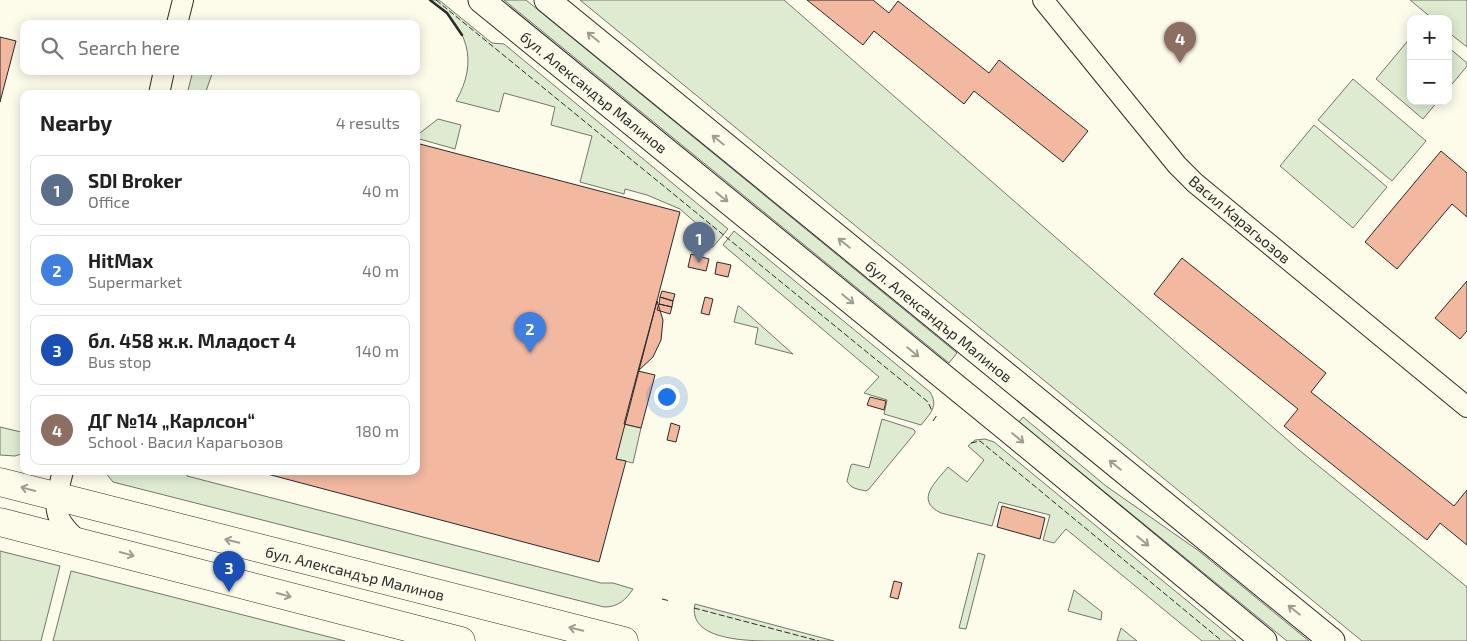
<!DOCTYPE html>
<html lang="en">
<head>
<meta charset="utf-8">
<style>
	:root { --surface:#fff; --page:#f2f2f2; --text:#222; --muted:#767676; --line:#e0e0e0; --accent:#2563eb }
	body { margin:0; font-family:"Exo 2",sans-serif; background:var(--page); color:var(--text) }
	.controls { position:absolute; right:15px; top:15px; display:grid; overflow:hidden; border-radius:10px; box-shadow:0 2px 12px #0003 }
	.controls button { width:45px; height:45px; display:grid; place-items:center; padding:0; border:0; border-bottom:1px solid var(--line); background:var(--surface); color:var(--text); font:25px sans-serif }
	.you { position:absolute; left:666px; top:396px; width:18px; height:18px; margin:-12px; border:4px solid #fff; border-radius:50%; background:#1a73e8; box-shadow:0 0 0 8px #1a73e833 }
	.badge { display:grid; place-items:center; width:32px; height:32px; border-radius:50%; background:var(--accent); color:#fff; font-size:16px; font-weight:700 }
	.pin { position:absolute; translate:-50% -41px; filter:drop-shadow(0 1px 2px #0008) }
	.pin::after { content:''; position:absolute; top:26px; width:18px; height:15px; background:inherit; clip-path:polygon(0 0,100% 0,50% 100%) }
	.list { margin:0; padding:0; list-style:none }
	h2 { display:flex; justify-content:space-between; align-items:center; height:65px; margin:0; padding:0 20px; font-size:21px }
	h2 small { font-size:16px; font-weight:400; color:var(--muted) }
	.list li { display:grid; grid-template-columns:32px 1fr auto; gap:15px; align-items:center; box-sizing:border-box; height:70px; margin:0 10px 10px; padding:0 10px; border:1px solid var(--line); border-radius:10px }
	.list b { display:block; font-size:19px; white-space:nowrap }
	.list p { margin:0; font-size:16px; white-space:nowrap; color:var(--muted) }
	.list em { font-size:16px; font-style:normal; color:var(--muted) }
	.icon { flex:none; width:28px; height:28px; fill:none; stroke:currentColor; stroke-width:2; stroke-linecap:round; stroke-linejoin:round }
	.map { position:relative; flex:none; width:1467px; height:641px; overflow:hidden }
	.search { position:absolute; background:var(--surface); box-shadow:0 2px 12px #0003; left:20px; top:20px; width:400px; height:55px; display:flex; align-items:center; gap:12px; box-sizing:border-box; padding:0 18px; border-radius:10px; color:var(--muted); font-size:19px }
	.panel { position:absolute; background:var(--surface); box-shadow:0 2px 12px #0003; left:20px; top:90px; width:400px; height:385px; border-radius:10px }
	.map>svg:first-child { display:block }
	.green { fill:#deebd1; stroke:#74746e }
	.building { fill:#f2b8a0; stroke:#2b2b2b }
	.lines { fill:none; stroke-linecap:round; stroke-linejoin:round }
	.minor-casing { stroke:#2b2b2b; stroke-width:22 }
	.tertiary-casing { stroke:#2b2b2b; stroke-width:27 }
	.primary-casing { stroke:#2b2b2b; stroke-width:29 }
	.minor { stroke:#fdfbea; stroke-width:20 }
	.tertiary { stroke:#fdfbea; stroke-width:25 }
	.primary { stroke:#fdfbea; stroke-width:28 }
	.fence { stroke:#2b2b2b; stroke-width:1; stroke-dasharray:6 2.5; stroke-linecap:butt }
	.wall { stroke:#2b2b2b; stroke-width:2.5 }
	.oneway { stroke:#9e9d94 }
	.labels { text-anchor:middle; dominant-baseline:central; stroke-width:4; stroke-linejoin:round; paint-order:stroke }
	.street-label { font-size:15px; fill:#2b2b2b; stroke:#fdfbea }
</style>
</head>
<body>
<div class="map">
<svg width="1467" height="641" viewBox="0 0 1467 641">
	<rect width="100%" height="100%" fill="#fdfbea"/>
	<path class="green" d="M430,0h9l53,43 12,1 224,185 -15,18 -20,-6 4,-17 -17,-15 -33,-14 -22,-6 -1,5 -44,-12 12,-46 -41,-11 4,-18 -51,-14 -5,19 -43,-11c23,-40 12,-75 -26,-101z
		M504,0h22l431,353 -8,10z
		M580,0h204l515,450 168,137v54h-105z
		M1410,0h57v47l-19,-15v-13h-15z
		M1411,37v64h27l-15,18 -47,-40z
		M1448,47l19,16v3l-19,23z
		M193,71h20l-8,23h-18z
		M1353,79l73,62 -34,40 -74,-61z
		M438,119l23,6 -6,24 -39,-11v-2z
		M1314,125l73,62 -34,41 -73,-62z
		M734,231l196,161c9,14 0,22 -9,33l-37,-11 3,-14 -23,-7 15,-16 -156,-132z
		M738,306h1l54,48 -38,-10 3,-16 -24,-6z
		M1023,417l83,69 93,65 110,90h-22l-268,-219z
		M882,419l31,10 2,2v2l-46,56 -3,2c-8,-2 -15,-2 -19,-10l4,-16 2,-1 16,4z
		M624,424l17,4 -8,35 -17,-4z
		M0,427l21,5 3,-1v22l-9,3 -15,-1z
		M985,439l9,3 242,199h-34l-136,-112 -12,14 -11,-3 7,-25 -51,-13 -7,24 -51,-13c-27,-13 -5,-31 7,-46l19,15 17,-22 -16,-14 7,-6z
		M104,471h83v5l414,107h12l20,6c-7,11 -15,18 -29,18l-491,-125z
		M0,551l60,15 -19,75h-41z
		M978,553l7,2 -19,74 -7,-1z
		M71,571l274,70h-292z
		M1074,590l28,22 -1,8 -33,-9z
		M695,604l139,37c-19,0 -38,0 -58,0 -27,0 -89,0 -81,-37z
		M1121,628l16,13h-20z"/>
	<path class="building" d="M807,0h66l16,13 9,-12 91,72 10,-13 89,71 -25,31 -89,-71 -10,13 -90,-73 -11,14z
		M0,37l16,4 -16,61z
		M416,143l264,69 -64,247 10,2 -27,101 -343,-91h160z
		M1441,151l26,22v44l-15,-13 -55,65 -32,-27z
		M691,254l18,5 -3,12 -18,-4z
		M1182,258l144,115 -15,19 143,114 13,-16v55l-27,-22 -13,17 -143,-114 14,-17 -144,-115z
		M717,262l14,3 -3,12 -13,-3z
		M1467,281v50l-7,8 -25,-21z
		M662,291l13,3 -2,7 -13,-4z
		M660,297l13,4 -1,6 -13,-3z
		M705,297l8,2 -4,16 -8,-2z
		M657,301l6,19 -2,20 -8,17 -15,14z
		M659,304l13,3 -2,7 -13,-4z
		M638,371l17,4 -14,53 -17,-4z
		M870,397l16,4 -2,9 -17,-5z
		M671,423l9,3 -4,16 -9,-2z
		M1002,506l43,12 -5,21 -43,-12z
		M894,581l8,2 -4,16 -8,-2z"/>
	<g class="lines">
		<g class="minor-casing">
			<path id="minor" d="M1043,0l134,165 18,18 272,224
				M177,24l6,-24
				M159,94l5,-23
				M63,471c-9,35 -13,46 17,71"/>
		</g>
		<g class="tertiary-casing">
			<path id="tertiary" d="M481,0l524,427 259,214
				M547,0l785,641"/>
		</g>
		<g class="primary-casing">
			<path id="primary" d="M0,482l624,159
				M0,522l461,119"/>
		</g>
		<use href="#minor" class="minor"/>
		<use href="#tertiary" class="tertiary"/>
		<use href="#primary" class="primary"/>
		<path class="fence" d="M436,0l492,402 4,9
			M933,421l4,-6
			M971,443l9,-2 242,200
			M662,599l8,2
			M694,608l125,33"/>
		<path class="wall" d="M430,0l17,13 15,22"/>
	</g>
	<defs><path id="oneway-shaft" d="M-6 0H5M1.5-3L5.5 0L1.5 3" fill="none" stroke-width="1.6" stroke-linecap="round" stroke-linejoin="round" transform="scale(1.25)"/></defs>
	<g class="oneway">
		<use href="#oneway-shaft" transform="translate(593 37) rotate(-141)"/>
		<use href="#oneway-shaft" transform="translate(718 140) rotate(-141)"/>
		<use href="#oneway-shaft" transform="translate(722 197) rotate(39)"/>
		<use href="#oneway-shaft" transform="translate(844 243) rotate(-141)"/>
		<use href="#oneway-shaft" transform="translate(848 299) rotate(39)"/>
		<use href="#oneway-shaft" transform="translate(913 352) rotate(39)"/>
		<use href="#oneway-shaft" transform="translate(1018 438) rotate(40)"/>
		<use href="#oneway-shaft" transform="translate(1115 465) rotate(-141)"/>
		<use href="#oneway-shaft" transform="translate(28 489) rotate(-165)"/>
		<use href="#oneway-shaft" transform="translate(232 541) rotate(-166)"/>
		<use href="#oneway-shaft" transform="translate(1143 541) rotate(40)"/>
		<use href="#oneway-shaft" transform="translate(127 554) rotate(15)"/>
		<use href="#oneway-shaft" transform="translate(284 595) rotate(15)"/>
		<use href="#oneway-shaft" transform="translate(1294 610) rotate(-141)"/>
		<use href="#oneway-shaft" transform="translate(576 629) rotate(-166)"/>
	</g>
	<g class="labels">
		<g class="street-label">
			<text transform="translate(594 92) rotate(39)">бул. Александър Малинов</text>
			<text transform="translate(1240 219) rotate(40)">Васил Карагьозов</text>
			<text transform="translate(939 321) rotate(39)">бул. Александър Малинов</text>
			<text transform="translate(355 573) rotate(14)">бул. Александър Малинов</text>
		</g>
	</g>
</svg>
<div class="controls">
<button>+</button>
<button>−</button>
</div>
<div class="you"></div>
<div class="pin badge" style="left:699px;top:263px;background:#5c6f8a">1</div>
<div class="pin badge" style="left:530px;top:353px;background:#3f7fe0">2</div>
<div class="pin badge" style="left:229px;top:592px;background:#1a4fb4">3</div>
<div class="pin badge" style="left:1180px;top:63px;background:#8d6e63">4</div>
<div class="search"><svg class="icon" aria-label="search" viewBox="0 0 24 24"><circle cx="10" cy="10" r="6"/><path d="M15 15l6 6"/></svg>Search here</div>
<section class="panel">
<h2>Nearby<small>4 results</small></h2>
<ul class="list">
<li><span class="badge" style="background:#5c6f8a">1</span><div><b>SDI Broker</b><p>Office</p></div><em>40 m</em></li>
<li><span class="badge" style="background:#3f7fe0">2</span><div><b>HitMax</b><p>Supermarket</p></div><em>40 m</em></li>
<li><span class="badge" style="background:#1a4fb4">3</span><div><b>бл. 458 ж.к. Младост 4</b><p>Bus stop</p></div><em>140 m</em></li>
<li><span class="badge" style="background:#8d6e63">4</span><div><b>ДГ №14 „Карлсон“</b><p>School · Васил Карагьозов</p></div><em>180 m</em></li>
</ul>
</section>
</div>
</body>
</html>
